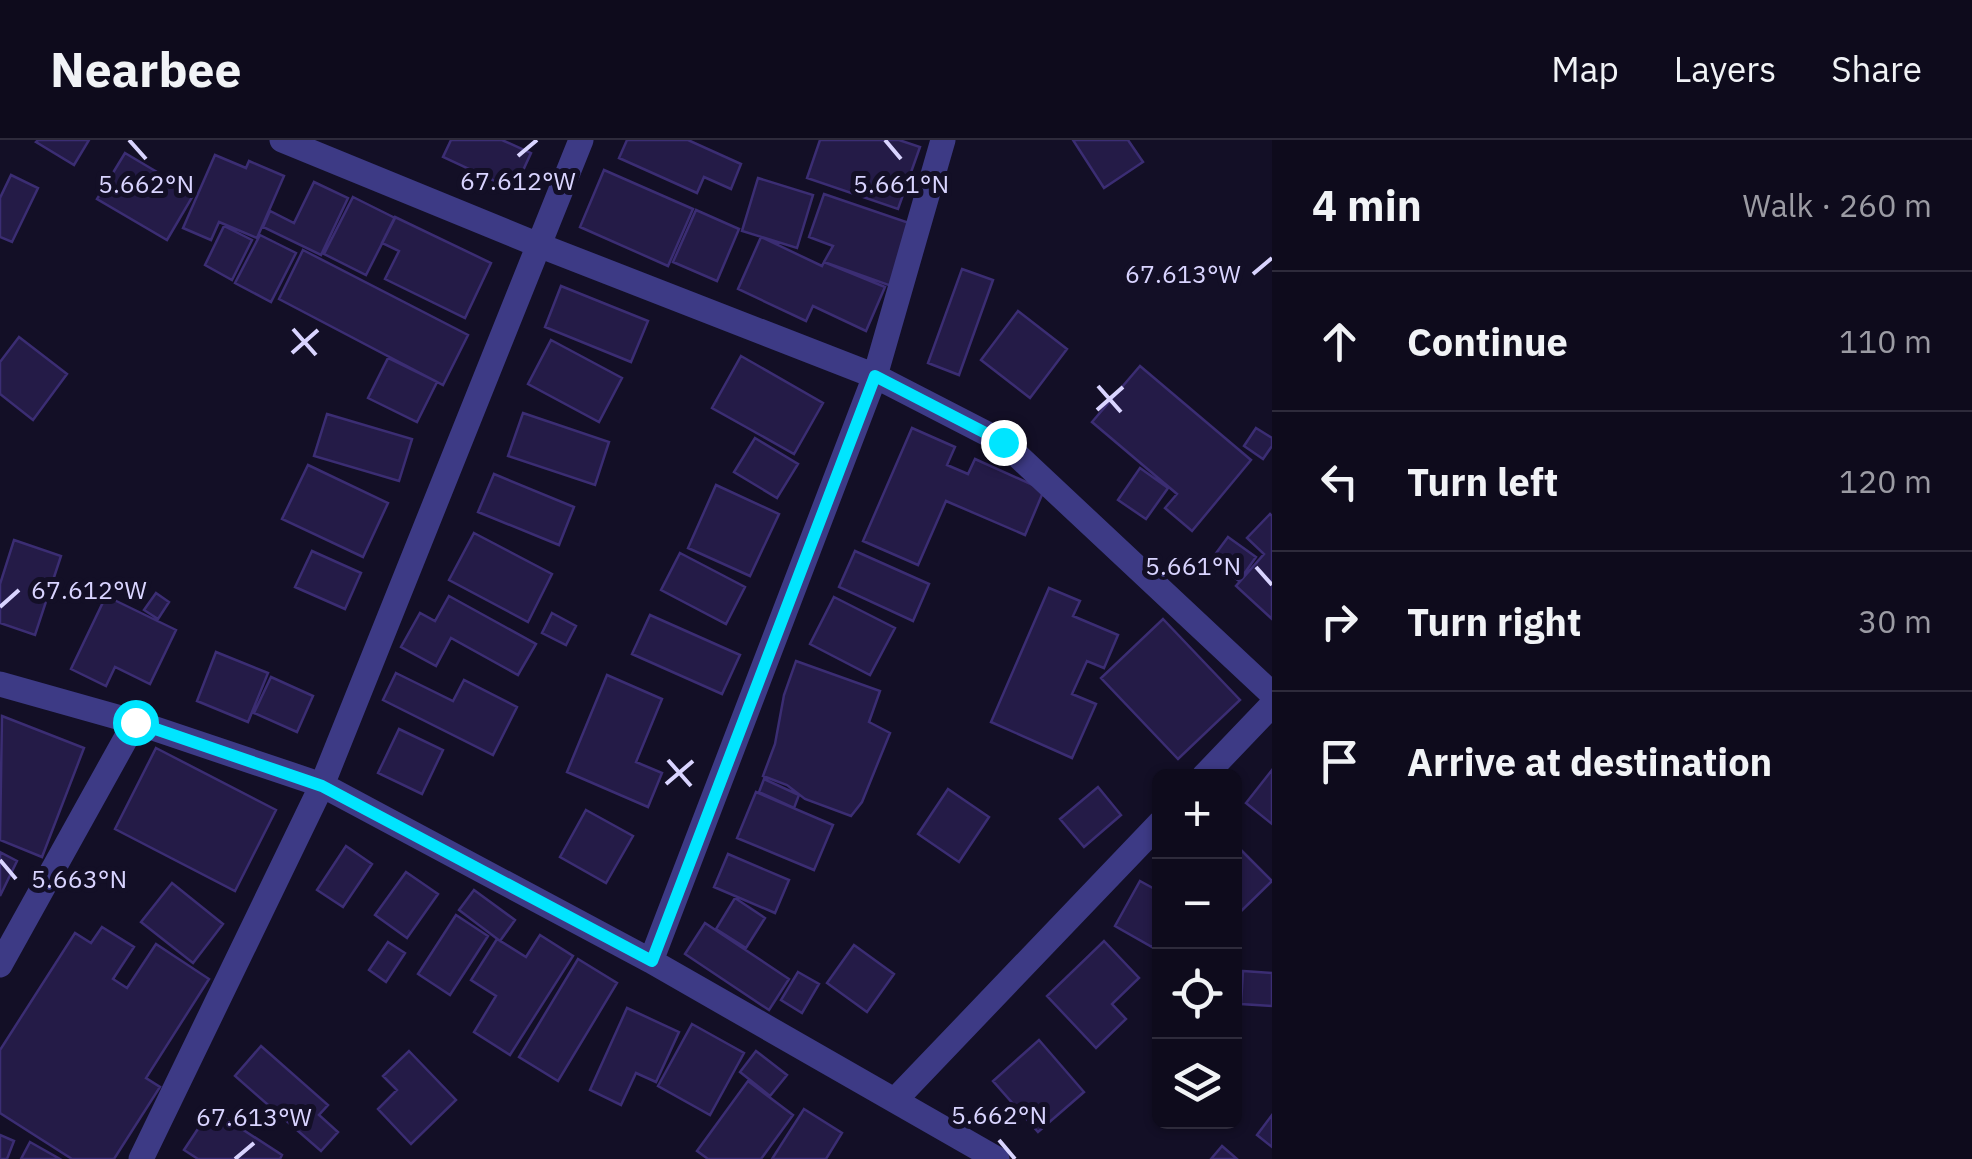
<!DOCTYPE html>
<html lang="en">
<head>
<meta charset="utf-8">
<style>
	:root { --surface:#0e0b1c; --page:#171425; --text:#f1f3f6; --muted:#9b9ba3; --line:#2e2b3b }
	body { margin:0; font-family:"IBM Plex Sans",sans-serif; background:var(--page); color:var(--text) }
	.controls { position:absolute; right:30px; bottom:30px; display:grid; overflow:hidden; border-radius:15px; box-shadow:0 2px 8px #0004 }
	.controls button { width:90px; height:90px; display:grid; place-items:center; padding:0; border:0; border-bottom:2px solid var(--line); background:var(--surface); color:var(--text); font:50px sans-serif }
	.stop { position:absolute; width:30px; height:30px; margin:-22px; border:8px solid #00e5ff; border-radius:50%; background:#fff }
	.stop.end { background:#00e5ff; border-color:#fff; box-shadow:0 2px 10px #0008 }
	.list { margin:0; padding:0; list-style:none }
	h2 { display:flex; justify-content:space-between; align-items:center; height:130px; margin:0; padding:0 40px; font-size:42px }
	h2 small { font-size:32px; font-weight:400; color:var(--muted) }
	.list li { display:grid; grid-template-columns:65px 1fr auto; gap:30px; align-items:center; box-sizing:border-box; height:140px; padding:0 40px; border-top:2px solid var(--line) }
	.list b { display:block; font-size:38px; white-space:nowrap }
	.list em { font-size:32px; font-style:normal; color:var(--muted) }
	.icon { flex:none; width:55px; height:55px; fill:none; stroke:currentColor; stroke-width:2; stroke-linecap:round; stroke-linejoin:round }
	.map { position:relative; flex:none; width:1272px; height:1019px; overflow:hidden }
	header { display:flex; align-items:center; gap:60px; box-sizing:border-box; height:140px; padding:0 50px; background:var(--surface); border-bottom:2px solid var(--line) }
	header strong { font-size:48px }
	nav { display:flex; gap:55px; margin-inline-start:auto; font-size:35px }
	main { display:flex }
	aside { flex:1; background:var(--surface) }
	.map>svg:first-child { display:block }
	.building { fill:#241b47; stroke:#3b2d73; stroke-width:2.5 }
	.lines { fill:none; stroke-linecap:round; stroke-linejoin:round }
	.minor { stroke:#3d3a85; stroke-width:25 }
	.route { stroke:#00e5ff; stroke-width:12 }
	.ticks { fill:none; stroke:#d9d4ff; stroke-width:4 }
	.ticks-label { font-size:25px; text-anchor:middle; fill:#d9d4ff; stroke:#130f26; stroke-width:10; stroke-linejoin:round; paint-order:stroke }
</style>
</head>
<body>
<header>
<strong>Nearbee</strong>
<nav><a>Map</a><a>Layers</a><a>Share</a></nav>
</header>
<main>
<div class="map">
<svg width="1272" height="1019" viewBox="0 0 1272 1019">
	<rect width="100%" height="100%" fill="#130f26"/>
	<path class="building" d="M38,0h51l-15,25 -38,-23z
		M451,0h51l29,13 -17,37 -71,-33z
		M627,0h61l53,24 -10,25 -27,-12 -7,16 -78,-35z
		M820,0h79l21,7 -22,62 -91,-31z
		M1073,0h55l15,22 -39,26z
		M125,13l69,41 -27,46 -70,-41z
		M215,15l31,13 3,-7 35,15 -27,62 -38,-16 -8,18 -28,-12z
		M604,30l89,39 -25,57 -88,-39z
		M11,35l27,13 -26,54 -12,-5v-39z
		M758,38l55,17 -16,53 -55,-17z
		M314,42l34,16 -27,57 -58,-28 7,-16 24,12z
		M824,54l91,31 -21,62 -70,-25 9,-16 -24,-9z
		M353,57l42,21 -29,57 -42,-21z
		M696,70l43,19 -22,52 -44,-19z
		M395,77l96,46 -26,55 -80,-39 14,-28 -17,-8z
		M224,86l28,14 -20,40 -27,-15z
		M260,95l36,18 -25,49 -36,-19z
		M761,97l61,29 2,-4 61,25 -19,44 -53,-25 -7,15 -68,-32z
		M303,110l165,85 -25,50 -164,-86z
		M962,129l31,11 -34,95 -31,-12z
		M561,146l87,35 -17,41 -86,-35z
		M1018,171l49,38 -37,49 -49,-38z
		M19,197l48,37 -34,46 -33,-26v-32z
		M551,200l71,38 -23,44 -71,-38z
		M741,216l82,47 -29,51 -82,-46z
		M388,218l49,24 -20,40 -49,-24z
		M1140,226l111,94 -59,71 -27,-23 12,-14 -85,-72z
		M523,273l86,29 -14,43 -87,-29z
		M327,274l85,25 -13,42 -85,-25z
		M912,288l43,19 -8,18 21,9 7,-15 69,31 -19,45 -79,-34 -28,64 -55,-24z
		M1256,288l16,10v8l-9,13 -19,-13z
		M755,298l43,26 -21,34 -43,-26z
		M308,325l80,38 -25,54 -81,-38z
		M1140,328l28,20 -22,31 -28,-19z
		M494,334l80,33 -15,38 -81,-33z
		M716,345l63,29 -29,62 -62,-28z
		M1270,374l2,2v103l-36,-33 28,-32 -17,-16z
		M474,393l78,41 -24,48 -79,-42z
		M1228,397l28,20 -17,24 -28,-21z
		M14,400l47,16 -26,79 -35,-12v-39z
		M312,411l49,22 -16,36 -50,-22z
		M855,411l74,33 -16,37 -74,-34z
		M680,413l65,34 -19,37 -65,-34z
		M1049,448l31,13 -7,15 45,19 -14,33 -17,-7 -15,33 24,10 -24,54 -81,-36z
		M156,453l13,9 -11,17 -14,-9z
		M106,456l70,34 -26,54 -35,-17 -9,19 -35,-17z
		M449,456l87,48 -18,31 -67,-37 -15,28 -35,-19 19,-34 15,8z
		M834,457l61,31 -25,47 -60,-31z
		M552,473l24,13 -10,19 -24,-12z
		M650,475l90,40 -18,39 -90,-40z
		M1163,479l77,81 -62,59 -77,-81z
		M216,512l52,21 -20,49 -51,-21z
		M796,521l84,30 -11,31 21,11 -28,69 -11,14 -46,-17 -18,-14 -24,-9 12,-32 9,-49z
		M396,533l57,28 11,-21 53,27 -24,48 -110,-55z
		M607,535l55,24 -26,63 26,11 -14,34 -81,-35z
		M271,537l42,19 -16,36 -43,-19z
		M2,576l82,32 -42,109 -42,-17z
		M399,589l44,21 -21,44 -44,-21z
		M156,608l120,62 -41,81 -120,-62z
		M1272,630v54l-26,-21z
		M764,639l35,16 -5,13 -35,-16z
		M1098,647l23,28 -37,32 -24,-28z
		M948,649l41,28 -30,45 -41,-28z
		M756,652l77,33 -19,45 -77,-32z
		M586,670l47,26 -27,47 -46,-26z
		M346,706l26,18 -29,43 -26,-17z
		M1241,710l31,31 -38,37v-62z
		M0,712l17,9 -17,35z
		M728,714l61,26 -14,33 -61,-26z
		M406,732l32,22 -31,44 -32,-23z
		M1140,741l20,11v42l-8,13 -37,-21z
		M172,743l51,41 -30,39 -52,-41z
		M474,750l41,30 -15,21 -41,-31z
		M735,758l30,20 -19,30 -30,-19z
		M456,775l32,21 -38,59 -32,-21z
		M705,783l84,56 -20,31 -84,-56z
		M102,787l32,20 -21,32 14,9 29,-44 53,35 -63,99 14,9 -46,72h-42l-72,-46v-63l75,-117 16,10z
		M540,795l33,21 -63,99 -36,-23 22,-36 -25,-16 26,-41 29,18z
		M1104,801l35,37 -27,26 14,15 -30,29 -49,-52z
		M388,802l17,11 -19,29 -17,-12z
		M854,805l40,29 -27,38 -40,-29z
		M578,819l39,24 -59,98 -39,-24z
		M1243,831l29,2v33l-31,-2z
		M798,832l21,12 -17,29 -21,-13z
		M627,868l52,24 -23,50 -20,-9 -15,32 -31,-15z
		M692,884l52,29 -34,62 -52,-29z
		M1039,900l45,52 -46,40 -45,-51z
		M261,906l67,59 -9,10 19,17 -17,19 -86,-75z
		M409,911l47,49 -45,44 -33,-35 19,-19 -14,-14z
		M756,911l31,24 -17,21 -30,-24z
		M748,941l45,34 -32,44h-53l-11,-8z
		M211,969l71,46 -2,4h-82l-14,-9z
		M804,969l38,24 -16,26h-54z
		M1272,975v32l-15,-12z
		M0,995l14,6 -7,18h-7z
		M30,1002l30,17h-39z
		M1222,1006l15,13h-26z"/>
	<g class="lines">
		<path class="minor" d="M282,0l259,106 334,130 128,66 269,252
			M0,544l135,38 187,63 329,176 346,198
			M1204,636l68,-71
			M651,821l224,-585 68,-236
			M0,825l135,-243
			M895,960l265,-277
			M141,1019l181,-374 259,-645"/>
	</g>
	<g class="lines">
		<path class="route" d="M135,582l187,64 330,175 223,-585 128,66"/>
	</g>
	<path class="ticks" d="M129,0l17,19M885,0l16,19M518,16l19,-16M1253,134l19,-16M293,189l23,26M292,213l26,-23M1098,246l23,26M1097,270l26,-23M1256,427l16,18M0,467l19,-17M668,620l23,26M666,644l27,-23M0,720l16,19M999,1000l16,19M235,1019l19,-16"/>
	<g class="ticks-label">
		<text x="518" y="50">67.612°W</text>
		<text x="146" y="53">5.662°N</text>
		<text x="901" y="53">5.661°N</text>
		<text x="1183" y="143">67.613°W</text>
		<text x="1193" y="435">5.661°N</text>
		<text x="89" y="459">67.612°W</text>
		<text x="79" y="748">5.663°N</text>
		<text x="999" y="984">5.662°N</text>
		<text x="254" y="986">67.613°W</text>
	</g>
</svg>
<div class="controls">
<button>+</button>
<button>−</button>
<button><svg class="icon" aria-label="locate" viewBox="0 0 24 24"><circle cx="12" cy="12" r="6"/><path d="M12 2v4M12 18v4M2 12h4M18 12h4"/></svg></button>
<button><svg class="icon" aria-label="layers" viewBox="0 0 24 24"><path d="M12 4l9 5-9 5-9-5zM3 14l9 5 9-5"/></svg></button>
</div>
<div class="stop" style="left:135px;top:582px"></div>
<div class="stop end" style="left:1003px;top:302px"></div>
</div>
<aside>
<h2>4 min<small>Walk · 260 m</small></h2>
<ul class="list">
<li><svg class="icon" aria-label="ahead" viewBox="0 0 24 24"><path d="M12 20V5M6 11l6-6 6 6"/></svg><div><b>Continue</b></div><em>110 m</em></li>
<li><svg class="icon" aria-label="left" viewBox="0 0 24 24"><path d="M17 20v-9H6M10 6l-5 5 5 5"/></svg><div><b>Turn left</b></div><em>120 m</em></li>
<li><svg class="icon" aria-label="right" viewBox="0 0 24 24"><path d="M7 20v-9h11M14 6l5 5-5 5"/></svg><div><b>Turn right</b></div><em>30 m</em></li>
<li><svg class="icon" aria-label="arrive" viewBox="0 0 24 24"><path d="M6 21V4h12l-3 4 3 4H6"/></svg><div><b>Arrive at destination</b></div></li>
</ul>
</aside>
</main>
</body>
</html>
